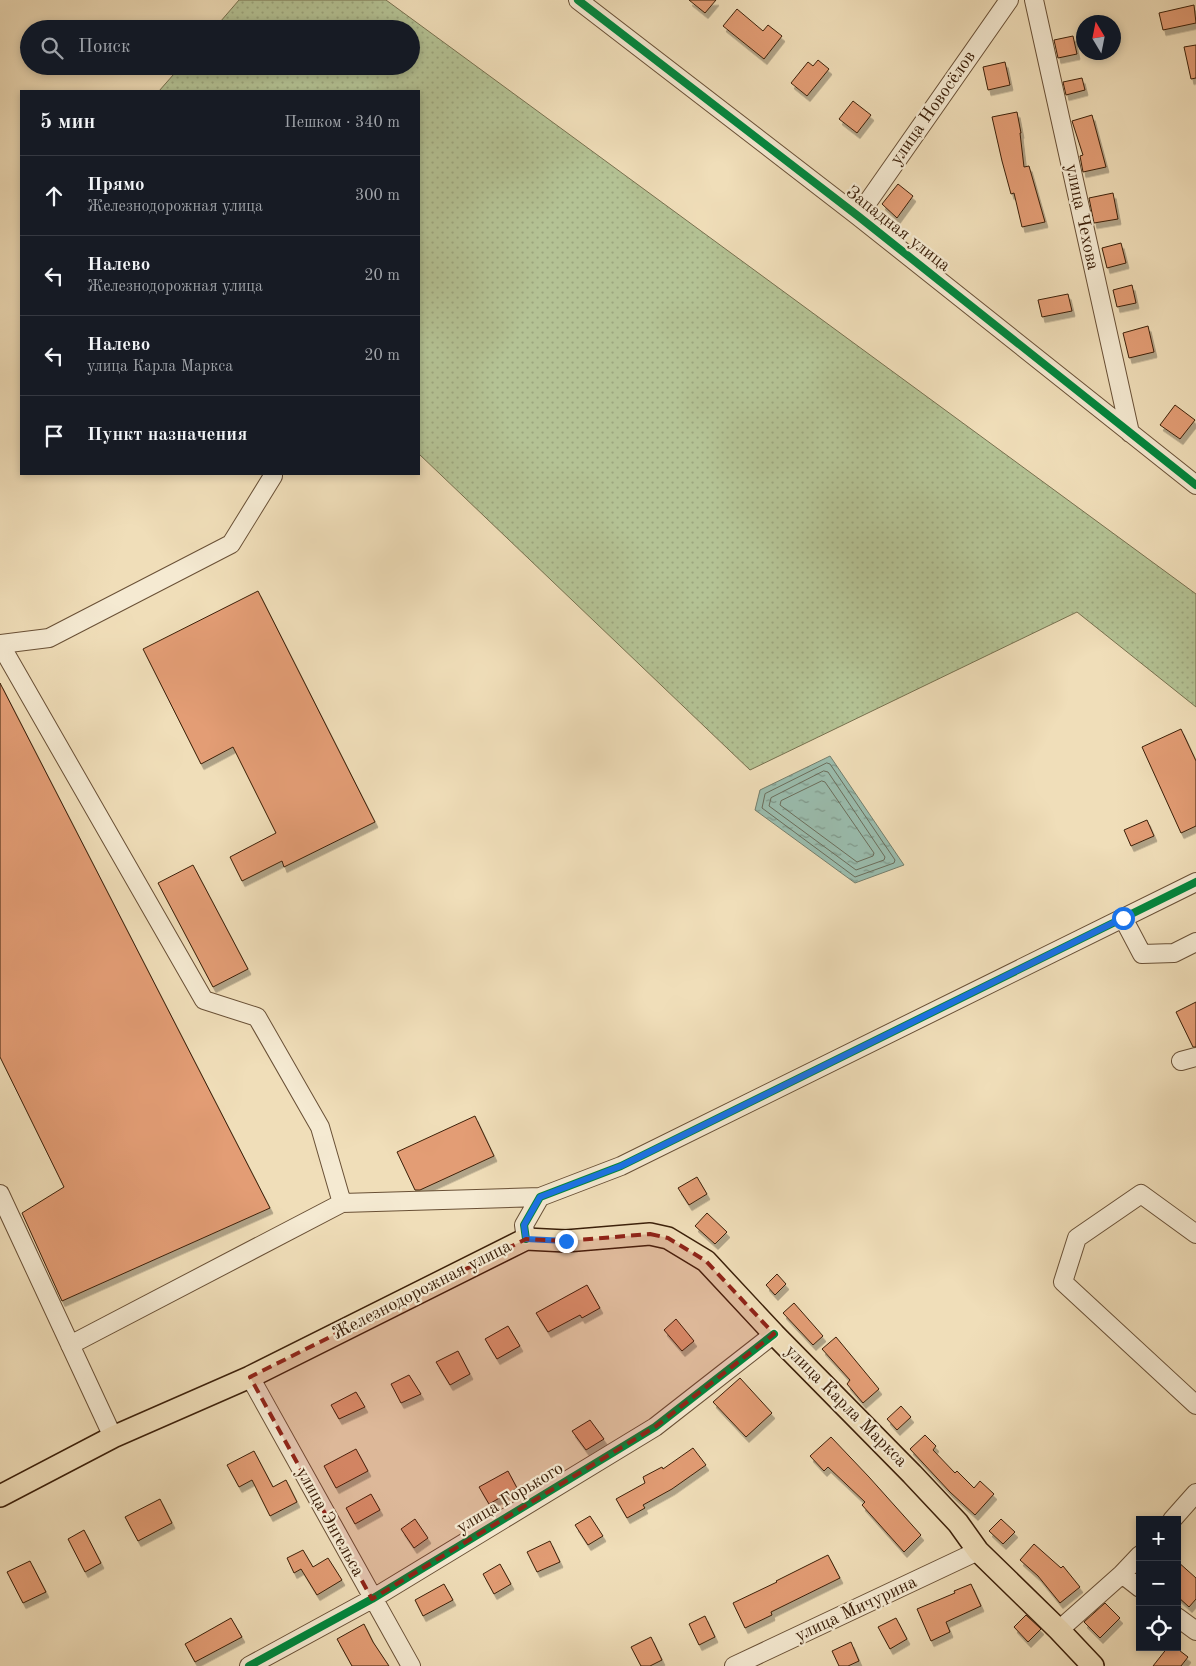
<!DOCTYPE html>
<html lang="ru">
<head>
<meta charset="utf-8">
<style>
	:root { --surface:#171b24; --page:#20242c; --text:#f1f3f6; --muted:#9ea1a6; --line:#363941 }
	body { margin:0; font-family:"Old Standard TT",serif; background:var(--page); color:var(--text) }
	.controls { position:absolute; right:15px; bottom:15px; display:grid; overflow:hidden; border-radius:0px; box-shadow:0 2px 8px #0003 }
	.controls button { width:45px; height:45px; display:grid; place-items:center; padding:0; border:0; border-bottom:1px solid var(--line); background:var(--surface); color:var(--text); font:25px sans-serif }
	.compass { position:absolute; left:1076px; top:15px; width:45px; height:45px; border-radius:50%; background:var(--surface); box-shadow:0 2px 8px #0003; rotate:350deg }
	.stop { position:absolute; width:15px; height:15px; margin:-11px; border:4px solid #1a73e8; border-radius:50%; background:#fff }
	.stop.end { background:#1a73e8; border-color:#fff; box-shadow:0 1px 5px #0008 }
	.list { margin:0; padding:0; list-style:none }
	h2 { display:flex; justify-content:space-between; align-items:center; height:65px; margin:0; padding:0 20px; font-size:21px }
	h2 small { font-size:16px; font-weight:400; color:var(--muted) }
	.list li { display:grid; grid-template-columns:32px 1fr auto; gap:15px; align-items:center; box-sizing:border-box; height:80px; padding:0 20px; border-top:1px solid var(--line) }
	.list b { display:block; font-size:19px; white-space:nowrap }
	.list p { margin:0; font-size:16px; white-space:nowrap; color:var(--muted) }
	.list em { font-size:16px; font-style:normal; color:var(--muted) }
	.icon { flex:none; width:28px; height:28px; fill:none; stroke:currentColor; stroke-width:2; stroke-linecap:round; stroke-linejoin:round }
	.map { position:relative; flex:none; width:1196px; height:1666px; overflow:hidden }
	.search { position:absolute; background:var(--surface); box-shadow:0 2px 8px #0003; left:20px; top:20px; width:400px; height:55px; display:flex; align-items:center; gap:12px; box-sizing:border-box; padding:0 18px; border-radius:28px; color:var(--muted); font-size:19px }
	.panel { position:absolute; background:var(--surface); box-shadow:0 2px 8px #0003; left:20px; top:90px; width:400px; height:385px; border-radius:0px }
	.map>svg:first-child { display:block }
	.grass { fill:url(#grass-dots); stroke:#78714f }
	.water { fill:url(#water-ripples); stroke:#747e6c }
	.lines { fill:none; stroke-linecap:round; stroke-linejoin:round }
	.shore { stroke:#6b6e5c; stroke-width:1 }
	.building { fill:#e39d74; stroke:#3c200a; filter:url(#shadow) }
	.minor-casing { stroke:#695036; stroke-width:20 }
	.major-casing { stroke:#3c200a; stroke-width:24 }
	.minor { stroke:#f5ead2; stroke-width:18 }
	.major { stroke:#f0deb9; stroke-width:21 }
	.cycleway-casing { stroke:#f5ead2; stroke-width:11 }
	.cycleway { stroke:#00873e; stroke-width:8 }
	.route { stroke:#1a73e8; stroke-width:6 }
	.marked { fill:#8f2418; fill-opacity:0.2; stroke:#8f2418; stroke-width:4; stroke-dasharray:10 6; stroke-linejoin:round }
	.labels { text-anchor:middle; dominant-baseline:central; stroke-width:4.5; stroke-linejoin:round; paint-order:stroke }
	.street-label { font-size:18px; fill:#3c200a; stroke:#f5ead2 }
</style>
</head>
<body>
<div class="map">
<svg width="1196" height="1666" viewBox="0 0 1196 1666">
	<defs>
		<pattern id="grass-dots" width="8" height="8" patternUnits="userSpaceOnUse" patternTransform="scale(1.25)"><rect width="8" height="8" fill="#b4c294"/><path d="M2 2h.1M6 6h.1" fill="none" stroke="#9ca67e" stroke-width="1.8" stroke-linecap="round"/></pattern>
		<pattern id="water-ripples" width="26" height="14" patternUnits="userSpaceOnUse" patternTransform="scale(1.25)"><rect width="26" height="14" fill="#9abcad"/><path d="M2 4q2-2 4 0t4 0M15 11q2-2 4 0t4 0" fill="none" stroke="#7f988b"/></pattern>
		<filter id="shadow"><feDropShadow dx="3" dy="5.5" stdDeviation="0" flood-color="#0004"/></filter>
	</defs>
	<rect width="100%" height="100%" fill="#f0deb9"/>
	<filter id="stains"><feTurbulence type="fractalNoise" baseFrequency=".004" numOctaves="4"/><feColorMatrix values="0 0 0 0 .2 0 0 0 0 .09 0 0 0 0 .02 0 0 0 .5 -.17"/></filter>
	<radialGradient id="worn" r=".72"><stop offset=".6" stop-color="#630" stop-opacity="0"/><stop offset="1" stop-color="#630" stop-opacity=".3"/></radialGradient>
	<path class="grass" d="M239,0h147l810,594v113l-119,-95 -327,158 -331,-316v-363h-260l22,-25h230v-37h-197z"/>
	<path class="water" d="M830,756l74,109 -49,18 -100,-73 5,-20z"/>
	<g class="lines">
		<path class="shore" d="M827,763l3,1 65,96 -1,3 -39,14 -93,-69 3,-14z
			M824,771l4,1 57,85 -1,3 -28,10 -87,-64 2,-8z
			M822,781l3,1 49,71 -1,3 -16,6 -77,-57 1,-4z"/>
	</g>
	<path class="building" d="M689,0h27l-11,13z
		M1194,5l2,18 -33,7 -4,-17z
		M737,9l26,22 5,-6 14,11 -18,23 -41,-33z
		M1073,36l4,18 -19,4 -4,-18z
		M1196,45v33l-5,1 -7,-32z
		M818,60l11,9 -22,27 -16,-13 17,-21 5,4z
		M1005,62l5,23 -22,5 -5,-23z
		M1082,78l3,12 -19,5 -3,-13z
		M853,101l18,14 -14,18 -18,-14z
		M1017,112l4,21h-1l4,34 5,-1 16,56 -23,5 -8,-34 -3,1 -9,-33 -10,-44z
		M1092,115l14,52 -23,5 -3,-16 3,-1 -11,-34z
		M898,184l15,12 -16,22 -15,-14z
		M1113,193l5,26 -24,4 -5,-25z
		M1121,243l5,20 -19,5 -5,-20z
		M1132,285l4,18 -19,4 -4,-17z
		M1068,294l4,17 -30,6 -4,-17z
		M1148,326l6,26 -25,6 -6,-25z
		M1175,405l20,15 -15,19 -20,-14z
		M258,591l117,231 -91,45 -2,-6 -40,20 -12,-24 46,-24 -43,-86 -32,17 -58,-115z
		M0,683l270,525 -208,93 -40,-88 42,-26 -64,-130z
		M1181,729l15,32v65l-15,7 -39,-86z
		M1147,820l7,16 -23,10 -7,-16z
		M193,865l55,104 -35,18 -55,-104z
		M1196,1002v45h-3l-17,-35z
		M475,1116l19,40 -74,34h-5l-18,-38z
		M697,1177l10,17 -18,11 -11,-17z
		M707,1213l20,19 -12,12 -20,-18z
		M777,1274l9,10 -11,11 -9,-10z
		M587,1285l13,23 -18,10 -2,-3 -32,17 -12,-19z
		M794,1303l29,33 -10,9 -30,-32z
		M676,1319l18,22 -12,10 -18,-21z
		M508,1326l12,20 -23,13 -12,-20z
		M836,1337l43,52 -16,14 -16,-19 3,-4 -28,-31z
		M458,1351l12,23 -20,11 -14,-23z
		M409,1375l12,19 -20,9 -10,-19z
		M740,1378l32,35 -26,24 -33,-35z
		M356,1392l9,15 -26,12 -8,-14z
		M901,1406l10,11 -14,13 -10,-11z
		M590,1420l14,19 -18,11 -14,-19z
		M925,1435l11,11 -3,4 22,23 2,-2 17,17 6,-7 14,13 -19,21 -25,-23 -40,-43z
		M831,1437l38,40 52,58 -17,17 -42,-47 3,-3 -37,-35 -4,4 -14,-15z
		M693,1448l13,17 -34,24 -29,16 2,3 -18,10 -11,-19 29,-16 -2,-6 19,-10 1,2z
		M356,1449l12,22 -32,17 -12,-22z
		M254,1451l19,36 13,-7 11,22 -27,14 -18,-36 -13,7 -12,-22z
		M508,1471l9,17 -28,16 -10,-17z
		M371,1494l9,16 -25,14 -9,-16z
		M160,1499l12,24 -34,18 -13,-24z
		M590,1516l13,20 -15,9 -13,-20z
		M415,1519l13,19 -14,10 -13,-19z
		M1001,1519l14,13 -12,12 -14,-13z
		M84,1530l17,33 -16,9 -17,-33z
		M550,1541l10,21 -23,10 -10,-20z
		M1034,1544l27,24 2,-2 17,21 -20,16 -22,-27 -18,-16z
		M303,1550l10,17 15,-9 14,22 -25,15 -16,-26 -7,4 -7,-15z
		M828,1555l12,23 -69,34 1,3 -27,13 -12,-25 44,-21 -1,-1z
		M30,1561l16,31 -23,11 -16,-31z
		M1177,1561l19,17v21l-7,8 -12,-11z
		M500,1564l11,20 -17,10 -11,-20z
		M444,1584l9,16 -30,16 -8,-16z
		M971,1584l10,22 -35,16 4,10 -19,9 -14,-32 38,-16 -1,-2z
		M1105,1603l15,15 -20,20 -16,-16z
		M1026,1615l15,14 -13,13 -14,-15z
		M705,1616l10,21 -16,8 -10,-21z
		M231,1618l11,19 -47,25 -10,-18z
		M896,1618l11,21 -17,10 -12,-22z
		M364,1624l9,18 16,24h-37l-15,-27z
		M651,1637l11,23 -12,6h-9l-10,-19z
		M851,1642l8,19 -11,5h-9l-7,-15z
		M1168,1647h7l13,10 -7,9h-28z"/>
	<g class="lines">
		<g class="minor-casing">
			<path id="minor" d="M578,0l280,216 338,269
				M1034,0l96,433
				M858,216l151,-216
				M0,644l204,356 53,17 63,110 22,76
				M1,644l48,-6 182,-94 42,-68
				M1123,918l19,36 32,-1 22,-11
				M1181,1061l15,-4
				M0,1194l113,243
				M1196,1234l-55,-40 -64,44 -14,44 133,123
				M526,1239l-2,-14 16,-28 81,-31 575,-284
				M70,1345l272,-142 198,-6
				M250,1377l161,289
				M1172,1520l24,-27
				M1122,1574l18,14
				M1177,1617l19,14
				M1059,1630l63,-56 18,-19
				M249,1666l123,-67 283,-172 119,-93
				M734,1666l244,-115"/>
		</g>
		<g class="major-casing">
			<path id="major" d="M0,1496l113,-59 137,-60 276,-138 40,2 84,-7 18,4 38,23 68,73 138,140 46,49 20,28 81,79 34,36"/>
		</g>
		<use href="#minor" class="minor"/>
		<use href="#major" class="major"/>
		<g class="cycleway-casing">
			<path id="cycleway" d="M578,0l280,216 338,269
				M526,1239l-2,-14 16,-28 81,-31 575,-284
				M249,1666l123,-67 283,-172 119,-93"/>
		</g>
		<use href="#cycleway" class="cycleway"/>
	</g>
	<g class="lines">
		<path class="route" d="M566,1241l-40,-2 -2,-14 16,-28 81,-31 502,-248"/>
	</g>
	<path class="marked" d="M650,1234l18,4 38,23 68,73 -119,93 -283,172 -122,-222 276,-138 40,2z"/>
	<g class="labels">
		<g class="street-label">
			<text transform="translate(933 108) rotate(-55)">улица Новосёлов</text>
			<text transform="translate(1082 217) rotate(78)">улица Чехова</text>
			<text transform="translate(898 229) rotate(38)">Западная улица</text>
			<text transform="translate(422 1290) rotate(-27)">Железнодорожная улица</text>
			<text transform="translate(846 1406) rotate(45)">улица Карла Маркса</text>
			<text transform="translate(510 1498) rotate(-31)">улица Горького</text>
			<text transform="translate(330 1522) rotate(61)">улица Энгельса</text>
			<text transform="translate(856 1609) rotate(-25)">улица Мичурина</text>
		</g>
	</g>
	<rect width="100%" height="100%" filter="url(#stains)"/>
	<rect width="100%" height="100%" fill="url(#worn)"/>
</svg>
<div class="controls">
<button>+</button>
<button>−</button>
<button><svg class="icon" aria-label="locate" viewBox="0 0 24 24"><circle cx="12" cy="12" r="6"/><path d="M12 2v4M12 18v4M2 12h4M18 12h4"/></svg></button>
</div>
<svg class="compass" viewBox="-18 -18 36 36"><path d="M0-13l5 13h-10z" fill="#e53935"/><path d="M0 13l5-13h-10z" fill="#9ea1a6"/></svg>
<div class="stop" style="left:1123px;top:918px"></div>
<div class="stop end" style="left:566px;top:1241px"></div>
<div class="search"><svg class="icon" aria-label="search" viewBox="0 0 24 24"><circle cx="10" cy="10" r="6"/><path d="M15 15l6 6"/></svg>Поиск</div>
<section class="panel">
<h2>5 мин<small>Пешком · 340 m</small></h2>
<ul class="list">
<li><svg class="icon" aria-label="ahead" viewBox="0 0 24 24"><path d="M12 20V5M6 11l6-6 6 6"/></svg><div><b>Прямо</b><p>Железнодорожная улица</p></div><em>300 m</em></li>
<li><svg class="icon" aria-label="left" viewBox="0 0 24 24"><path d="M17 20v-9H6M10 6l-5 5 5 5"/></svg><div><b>Налево</b><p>Железнодорожная улица</p></div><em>20 m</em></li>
<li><svg class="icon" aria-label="left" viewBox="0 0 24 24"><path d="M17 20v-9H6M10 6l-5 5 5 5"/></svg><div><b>Налево</b><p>улица Карла Маркса</p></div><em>20 m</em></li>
<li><svg class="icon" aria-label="arrive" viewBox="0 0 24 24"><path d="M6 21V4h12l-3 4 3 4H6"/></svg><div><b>Пункт назначения</b></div></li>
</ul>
</section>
</div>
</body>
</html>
